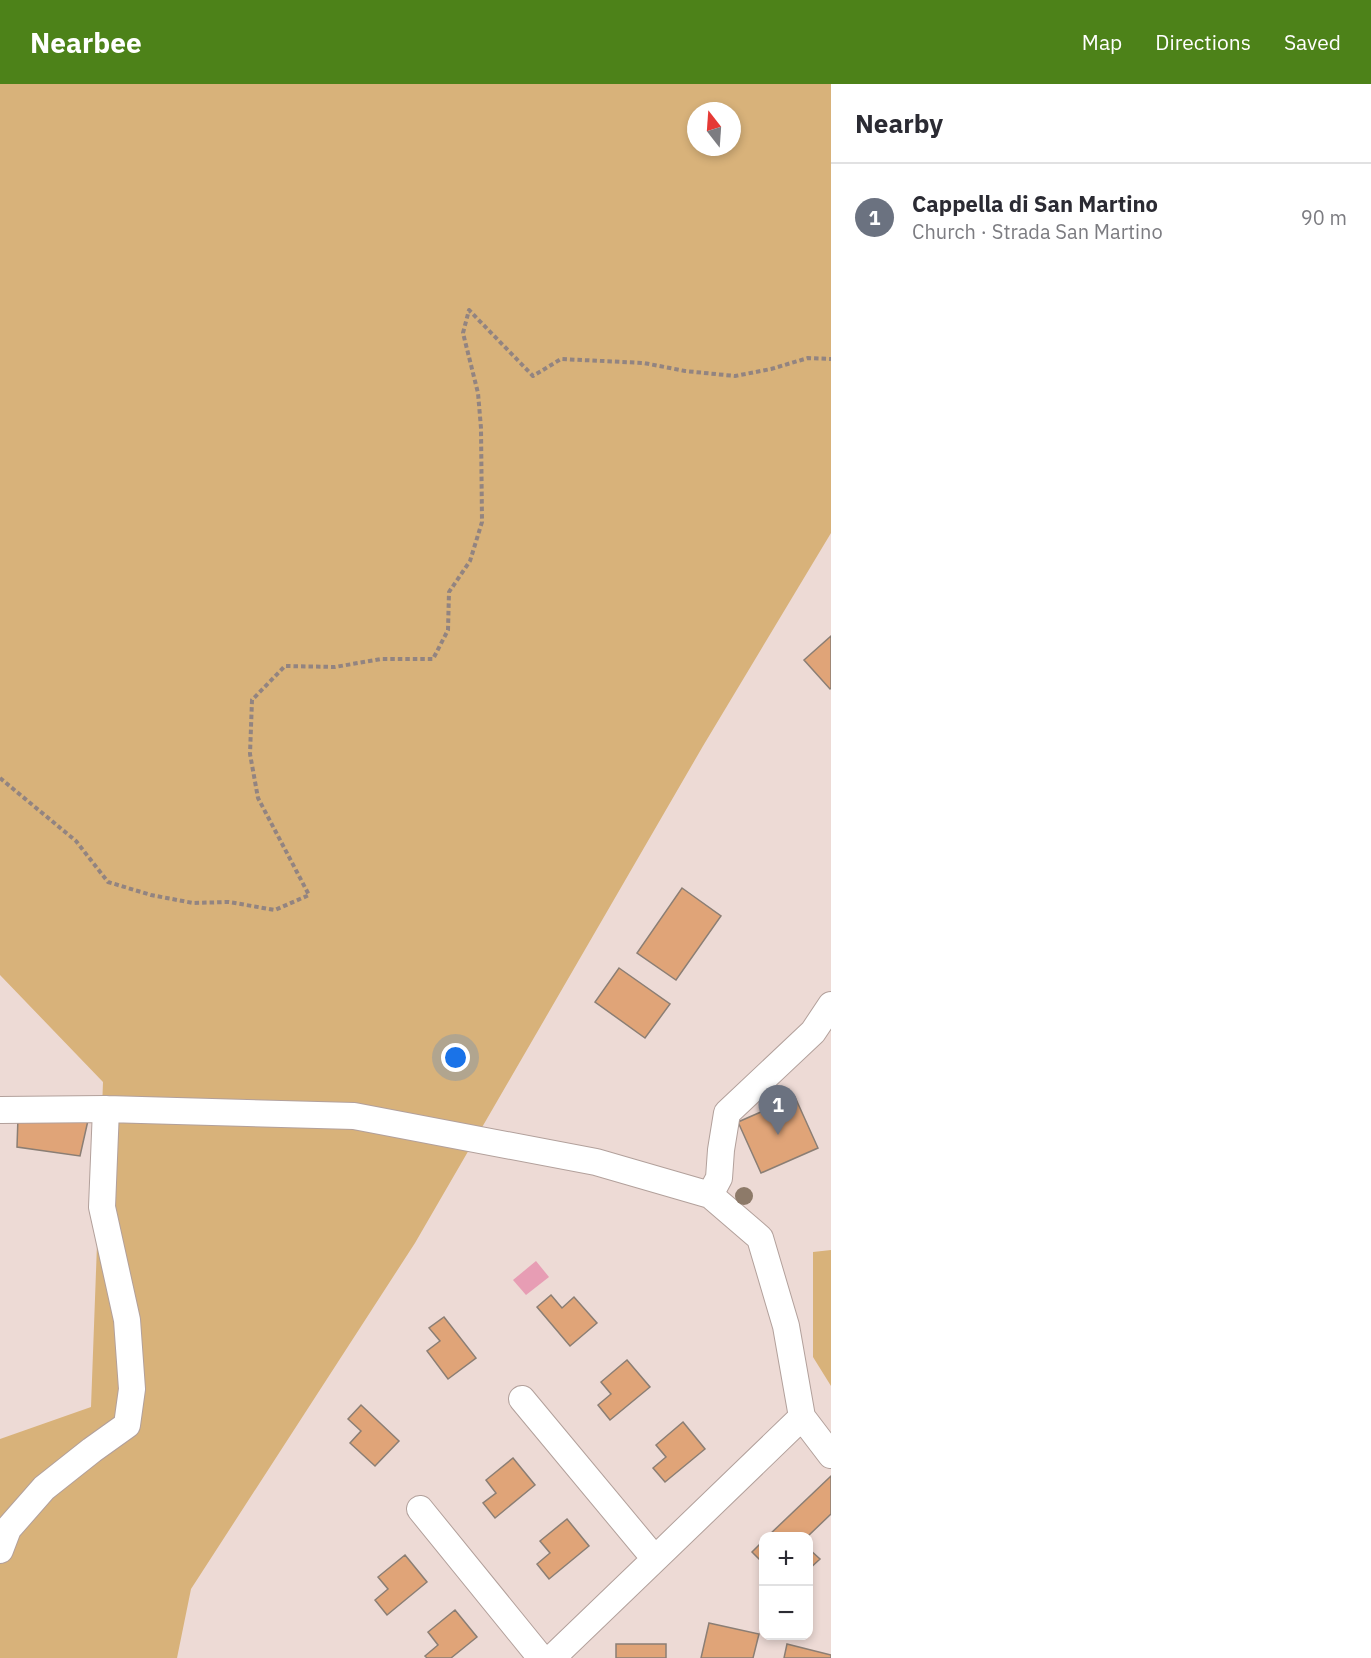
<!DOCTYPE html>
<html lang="en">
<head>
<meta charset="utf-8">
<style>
	:root { --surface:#fff; --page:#f2f2f3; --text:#2b2b33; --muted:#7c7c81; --line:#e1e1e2; --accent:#4d8219 }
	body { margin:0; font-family:"IBM Plex Sans",sans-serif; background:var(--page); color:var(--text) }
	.controls { position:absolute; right:18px; bottom:18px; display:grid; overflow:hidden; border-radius:12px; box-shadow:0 3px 9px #0003 }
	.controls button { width:54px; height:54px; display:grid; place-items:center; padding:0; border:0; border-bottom:2px solid var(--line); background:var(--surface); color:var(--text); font:30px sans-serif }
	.compass { position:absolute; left:687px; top:18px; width:54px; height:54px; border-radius:50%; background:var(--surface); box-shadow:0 3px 9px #0003; rotate:343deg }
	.you { position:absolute; left:456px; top:974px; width:21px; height:21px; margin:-15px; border:4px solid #fff; border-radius:50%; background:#1a73e8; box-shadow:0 0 0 9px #1a73e833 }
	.badge { display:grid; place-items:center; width:39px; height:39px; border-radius:50%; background:var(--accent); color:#fff; font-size:20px; font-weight:700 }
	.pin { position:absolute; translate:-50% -50px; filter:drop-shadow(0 2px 3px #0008) }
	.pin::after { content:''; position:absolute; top:32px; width:21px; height:18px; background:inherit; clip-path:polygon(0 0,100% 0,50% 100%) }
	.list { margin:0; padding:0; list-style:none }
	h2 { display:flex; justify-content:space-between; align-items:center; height:78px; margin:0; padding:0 24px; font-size:26px }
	h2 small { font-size:20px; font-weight:400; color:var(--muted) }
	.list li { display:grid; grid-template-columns:39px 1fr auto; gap:18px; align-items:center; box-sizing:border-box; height:108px; padding:0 24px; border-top:2px solid var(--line) }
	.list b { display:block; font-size:22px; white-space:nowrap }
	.list p { margin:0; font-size:20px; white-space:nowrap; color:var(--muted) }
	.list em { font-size:20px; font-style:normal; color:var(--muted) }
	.map { position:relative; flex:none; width:831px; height:1574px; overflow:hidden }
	header { display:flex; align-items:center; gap:36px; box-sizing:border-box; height:84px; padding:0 30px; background:var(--accent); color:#fff }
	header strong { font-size:28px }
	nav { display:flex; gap:33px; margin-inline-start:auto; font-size:21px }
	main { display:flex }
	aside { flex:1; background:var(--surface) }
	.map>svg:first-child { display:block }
	.green { fill:#d8b27a; fill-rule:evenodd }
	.water { fill:#e79db4 }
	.building { fill:#e0a478; stroke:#8b7e74; stroke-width:1.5 }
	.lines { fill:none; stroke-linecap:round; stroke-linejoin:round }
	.minor-casing { stroke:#b2a09b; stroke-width:28 }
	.path { stroke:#928481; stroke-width:4; stroke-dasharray:4.5 3; stroke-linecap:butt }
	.minor { stroke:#fff; stroke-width:26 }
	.tree { fill:#8d7a69 }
</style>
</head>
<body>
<header>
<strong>Nearbee</strong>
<nav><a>Map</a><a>Directions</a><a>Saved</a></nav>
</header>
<main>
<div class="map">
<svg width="831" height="1574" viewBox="0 0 831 1574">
	<rect width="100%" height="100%" fill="#eddad5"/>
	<path class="green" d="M0,0h831v449l-128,213 -288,497 -224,346 -14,69h-177v-219l91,-32 12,-325 -103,-107zM696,27h36v36h-36z
		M831,1166v136l-18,-29v-105z"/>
	<path class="water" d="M536,1177l13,16 -23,18 -13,-15z"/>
	<path class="building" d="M831,552v52l-1,1 -26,-29z
		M682,804l39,28 -45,64 -39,-27z
		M619,884l51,36 -25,34 -50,-36z
		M795,1013l23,51 -57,25 -23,-51z
		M89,1032l-9,40 -63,-9 1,-30z
		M551,1211l11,13 12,-11 23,26 -27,23 -33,-39z
		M444,1233l32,41 -28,21 -21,-28 13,-10 -11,-13z
		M627,1276l23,27 -40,33 -12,-15 13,-11 -10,-12z
		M361,1321l38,36 -24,25 -25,-23 11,-12 -13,-12z
		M683,1338l22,27 -40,33 -12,-14 13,-11 -10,-12z
		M513,1374l22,27 -40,33 -12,-15 13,-10 -10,-13z
		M831,1392v38l-23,22h-40z
		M567,1435l22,27 -40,33 -12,-15 13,-11 -10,-12z
		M764,1456v24l-12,-12z
		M808,1464l12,11 -12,11z
		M405,1471l22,27 -40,33 -12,-15 13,-11 -10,-12z
		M455,1526l22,27 -26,21h-24l-2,-2 13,-11 -10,-13z
		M709,1539l50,11 -6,24h-52z
		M616,1560h50v14h-50z
		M787,1560l44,11v3h-47z"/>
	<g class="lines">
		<g class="minor-casing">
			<path id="minor" d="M0,1026l106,-1 248,7 242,46 114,33 50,43 26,88 16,91 29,38
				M710,1111l9,-17 2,-28 6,-37 86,-81 18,-27
				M522,1315l133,160 147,-142
				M420,1425l121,149
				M0,1466l8,-21 36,-41 48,-38 35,-25 5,-36 -5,-69 -25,-113 4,-98
				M552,1574l103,-99"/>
		</g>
		<path class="path" d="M0,694l76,63 32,41 43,13 42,8 36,-1 46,8 34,-15 -51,-97 -8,-44 2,-54 33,-34 50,1 46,-8h52l15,-29 1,-38 21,-31 12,-39 -1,-94 -3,-35 -15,-60 6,-23 64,66 28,-17 83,4 41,8 50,5 36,-7 37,-11 23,1"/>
		<use href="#minor" class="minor"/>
	</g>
	<circle class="tree" cx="744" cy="1112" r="9"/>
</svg>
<div class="controls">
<button>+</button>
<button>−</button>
</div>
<svg class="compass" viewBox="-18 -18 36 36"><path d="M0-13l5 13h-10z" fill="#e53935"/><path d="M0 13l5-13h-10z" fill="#7c7c81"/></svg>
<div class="you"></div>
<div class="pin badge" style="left:778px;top:1051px;background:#6b7280">1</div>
</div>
<aside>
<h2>Nearby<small></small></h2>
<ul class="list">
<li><span class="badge" style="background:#6b7280">1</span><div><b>Cappella di San Martino</b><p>Church · Strada San Martino</p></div><em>90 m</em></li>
</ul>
</aside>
</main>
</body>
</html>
